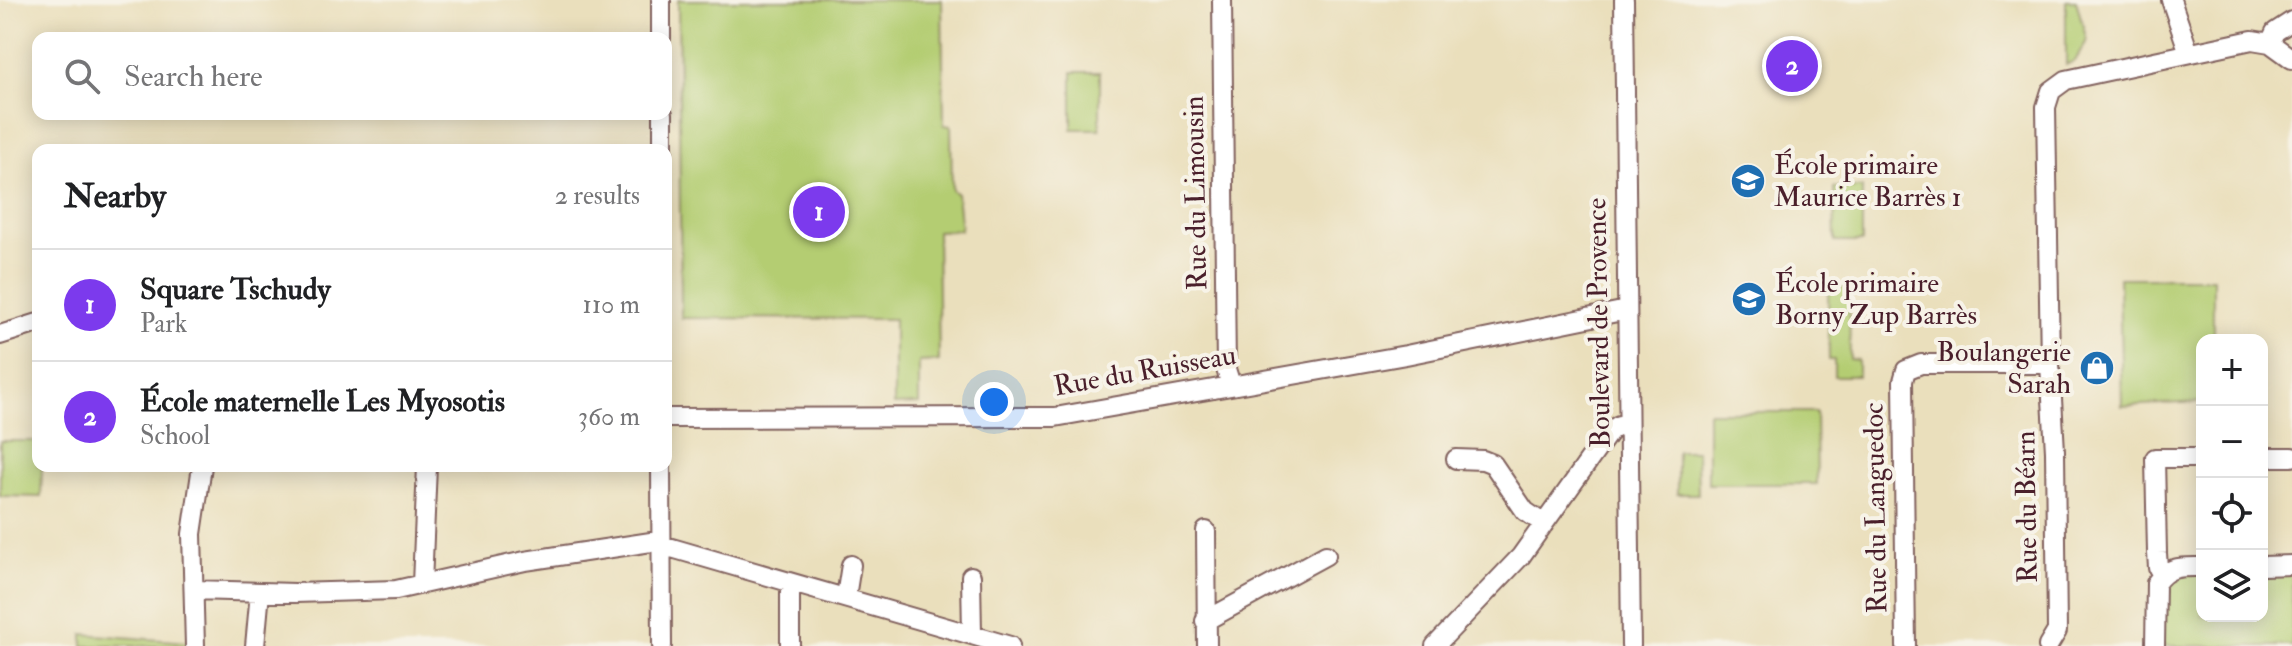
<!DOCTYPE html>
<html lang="en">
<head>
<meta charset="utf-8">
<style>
	:root { --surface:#fff; --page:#f2f2f2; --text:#202124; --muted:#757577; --line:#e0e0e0; --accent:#7c3aed }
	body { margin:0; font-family:"IM FELL Double Pica",serif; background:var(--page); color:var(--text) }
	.controls { position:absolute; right:24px; bottom:24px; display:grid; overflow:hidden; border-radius:16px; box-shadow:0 4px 20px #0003 }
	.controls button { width:72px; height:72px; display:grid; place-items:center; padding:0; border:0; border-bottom:2px solid var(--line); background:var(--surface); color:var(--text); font:40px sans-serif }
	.you { position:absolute; left:994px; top:402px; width:28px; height:28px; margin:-20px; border:6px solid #fff; border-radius:50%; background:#1a73e8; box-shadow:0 0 0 12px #1a73e833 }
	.badge { display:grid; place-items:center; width:52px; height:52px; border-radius:50%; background:var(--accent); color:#fff; font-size:26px; font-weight:700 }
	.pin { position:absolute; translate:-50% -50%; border:4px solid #fff; box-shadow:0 2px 8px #0006 }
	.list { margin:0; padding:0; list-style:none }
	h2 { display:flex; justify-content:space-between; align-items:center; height:104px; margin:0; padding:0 32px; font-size:34px }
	h2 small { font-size:26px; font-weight:400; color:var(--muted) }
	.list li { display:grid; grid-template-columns:52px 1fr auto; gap:24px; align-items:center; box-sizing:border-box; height:112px; padding:0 32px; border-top:2px solid var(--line) }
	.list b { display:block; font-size:30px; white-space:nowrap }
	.list p { margin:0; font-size:26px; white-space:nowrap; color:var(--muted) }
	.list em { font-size:26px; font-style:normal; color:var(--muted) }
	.icon { flex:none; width:44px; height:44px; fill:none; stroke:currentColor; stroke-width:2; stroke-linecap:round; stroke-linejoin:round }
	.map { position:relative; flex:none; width:2292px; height:646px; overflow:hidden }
	.search { position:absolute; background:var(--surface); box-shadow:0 4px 20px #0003; left:32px; top:32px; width:640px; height:88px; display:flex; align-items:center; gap:20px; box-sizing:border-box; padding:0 28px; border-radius:16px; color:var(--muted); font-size:30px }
	.panel { position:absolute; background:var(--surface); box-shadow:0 4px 20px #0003; left:32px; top:144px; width:640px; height:328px; border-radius:16px }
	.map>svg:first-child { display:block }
	.green { fill:#b4cd72; stroke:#7f764e; stroke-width:2 }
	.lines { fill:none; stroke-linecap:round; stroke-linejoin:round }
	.minor-casing { stroke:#82625e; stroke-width:22 }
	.minor { stroke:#fff; stroke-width:18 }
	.labels { text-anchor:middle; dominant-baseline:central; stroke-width:8; stroke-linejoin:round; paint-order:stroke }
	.poi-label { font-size:28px; fill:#4a1f2b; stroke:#f7f3e8; text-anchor:start }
	.street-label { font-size:28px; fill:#4a1f2b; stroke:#f7f3e8 }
</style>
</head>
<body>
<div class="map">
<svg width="2292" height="646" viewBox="0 0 2292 646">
	<rect width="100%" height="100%" fill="#f7f3e8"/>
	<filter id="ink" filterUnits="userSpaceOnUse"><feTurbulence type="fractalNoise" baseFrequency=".0125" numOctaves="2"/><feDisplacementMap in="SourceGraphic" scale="16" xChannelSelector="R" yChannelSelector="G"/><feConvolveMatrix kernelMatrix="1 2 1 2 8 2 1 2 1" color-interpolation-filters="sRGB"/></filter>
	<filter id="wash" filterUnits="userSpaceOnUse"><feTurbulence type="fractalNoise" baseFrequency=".006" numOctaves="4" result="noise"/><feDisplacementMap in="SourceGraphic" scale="32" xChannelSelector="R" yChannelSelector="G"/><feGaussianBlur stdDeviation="1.8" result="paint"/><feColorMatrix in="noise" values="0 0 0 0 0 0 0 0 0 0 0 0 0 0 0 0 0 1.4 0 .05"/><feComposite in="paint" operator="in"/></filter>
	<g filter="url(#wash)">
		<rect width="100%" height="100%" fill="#eadfbc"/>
		<path class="green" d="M678,0h264l2,125 7,1 1,64 5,4 4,36 -24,1 2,130 -20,1v42l-25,1v-86l-213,-1z
			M2066,0h10l11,41 -13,20 -8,4z
			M1072,72h28v57h-28z
			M1834,188h28v54h-27z
			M2119,278h94v62h-11v62l-80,4z
			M1828,287h21l1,72 8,1v16h-24v-16h-5z
			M1708,412h108l1,72h-109z
			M0,441h38v25h4l-1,31 -41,-1z
			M1677,451h20l1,43h-21z
			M2292,565v81h-137l1,-63 46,-16v49h60v-50z
			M83,634l104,8v4h-104z"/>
	</g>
	<g filter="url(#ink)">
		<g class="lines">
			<g class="minor-casing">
				<path id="minor" d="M661,0v38
					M1222,0l4,369 5,16
					M1624,0l7,646
					M2171,0l18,53
					M2270,43l5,-11 17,-11
					M663,114v36
					M0,335l38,-12
					M666,418l389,-1 351,-62 221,-45
					M2262,457h30
					M1456,459l27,1 10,4 32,47 19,13
					M661,466l1,180
					M1206,531l1,115
					M2262,566l30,-1
					M2162,574l-4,-6 -1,-15 -2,-95h47
					M971,576l1,59
					M422,584l5,-118
					M194,590l101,3 101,-3 129,-29 126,-19 359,104
					M846,597l5,-32
					M1205,621l121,-66
					M195,646l-3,-112 10,-68
					M255,646l5,-54
					M790,646v-63
					M1435,646l86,-90 89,-125 9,-6h9
					M1906,646l-3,-265 3,-11 15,-6h129
					M2048,646l9,-15 -2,-180 -5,-87 -4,-257 5,-16 15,-11 186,-40 18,3 22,16
					M2155,646l1,-63c12,-18 27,-16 46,-16"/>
			</g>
			<use href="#minor" class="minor"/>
		</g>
	</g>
	<defs>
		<g id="school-disc" transform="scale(1.8)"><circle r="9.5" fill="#1f6fb2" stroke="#f7f3e8"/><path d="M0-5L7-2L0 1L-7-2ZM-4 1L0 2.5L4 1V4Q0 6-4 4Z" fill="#fff"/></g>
		<g id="shop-disc" transform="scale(1.8)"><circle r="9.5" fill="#1f6fb2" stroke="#f7f3e8"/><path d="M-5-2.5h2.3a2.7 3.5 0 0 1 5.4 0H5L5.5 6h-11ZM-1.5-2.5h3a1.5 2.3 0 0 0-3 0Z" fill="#fff"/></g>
	</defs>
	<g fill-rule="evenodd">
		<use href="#school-disc" x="1748" y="181"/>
		<use href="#school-disc" x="1749" y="299"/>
		<use href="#shop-disc" x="2097" y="368"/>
	</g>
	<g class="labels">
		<g class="poi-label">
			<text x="1774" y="165">École primaire<tspan x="1774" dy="32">Maurice Barrès 1</tspan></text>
			<text x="1775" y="283">École primaire<tspan x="1775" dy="32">Borny Zup Barrès</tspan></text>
			<text x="2071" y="352" text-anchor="end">Boulangerie<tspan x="2071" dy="32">Sarah</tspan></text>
		</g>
		<g class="street-label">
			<text transform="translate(1196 193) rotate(-91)">Rue du Limousin</text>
			<text transform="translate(1599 323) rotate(-91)">Boulevard de Provence</text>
			<text transform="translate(1145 371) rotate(-10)">Rue du Ruisseau</text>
			<text transform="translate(2027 507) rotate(-91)">Rue du Béarn</text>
			<text transform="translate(1876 508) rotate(-91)">Rue du Languedoc</text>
		</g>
	</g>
</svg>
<div class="controls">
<button>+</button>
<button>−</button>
<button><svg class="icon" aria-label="locate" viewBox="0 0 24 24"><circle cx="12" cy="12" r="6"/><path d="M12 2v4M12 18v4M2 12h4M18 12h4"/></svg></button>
<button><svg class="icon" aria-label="layers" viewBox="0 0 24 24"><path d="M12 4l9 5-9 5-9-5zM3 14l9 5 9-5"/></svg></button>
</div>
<div class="you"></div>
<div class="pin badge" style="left:819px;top:212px">1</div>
<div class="pin badge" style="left:1792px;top:66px">2</div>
<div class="search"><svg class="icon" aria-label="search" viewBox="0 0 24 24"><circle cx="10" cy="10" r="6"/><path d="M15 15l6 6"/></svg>Search here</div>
<section class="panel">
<h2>Nearby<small>2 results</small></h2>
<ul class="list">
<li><span class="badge">1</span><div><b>Square Tschudy</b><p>Park</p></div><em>110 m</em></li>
<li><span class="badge">2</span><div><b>École maternelle Les Myosotis</b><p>School</p></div><em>360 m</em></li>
</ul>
</section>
</div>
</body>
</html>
